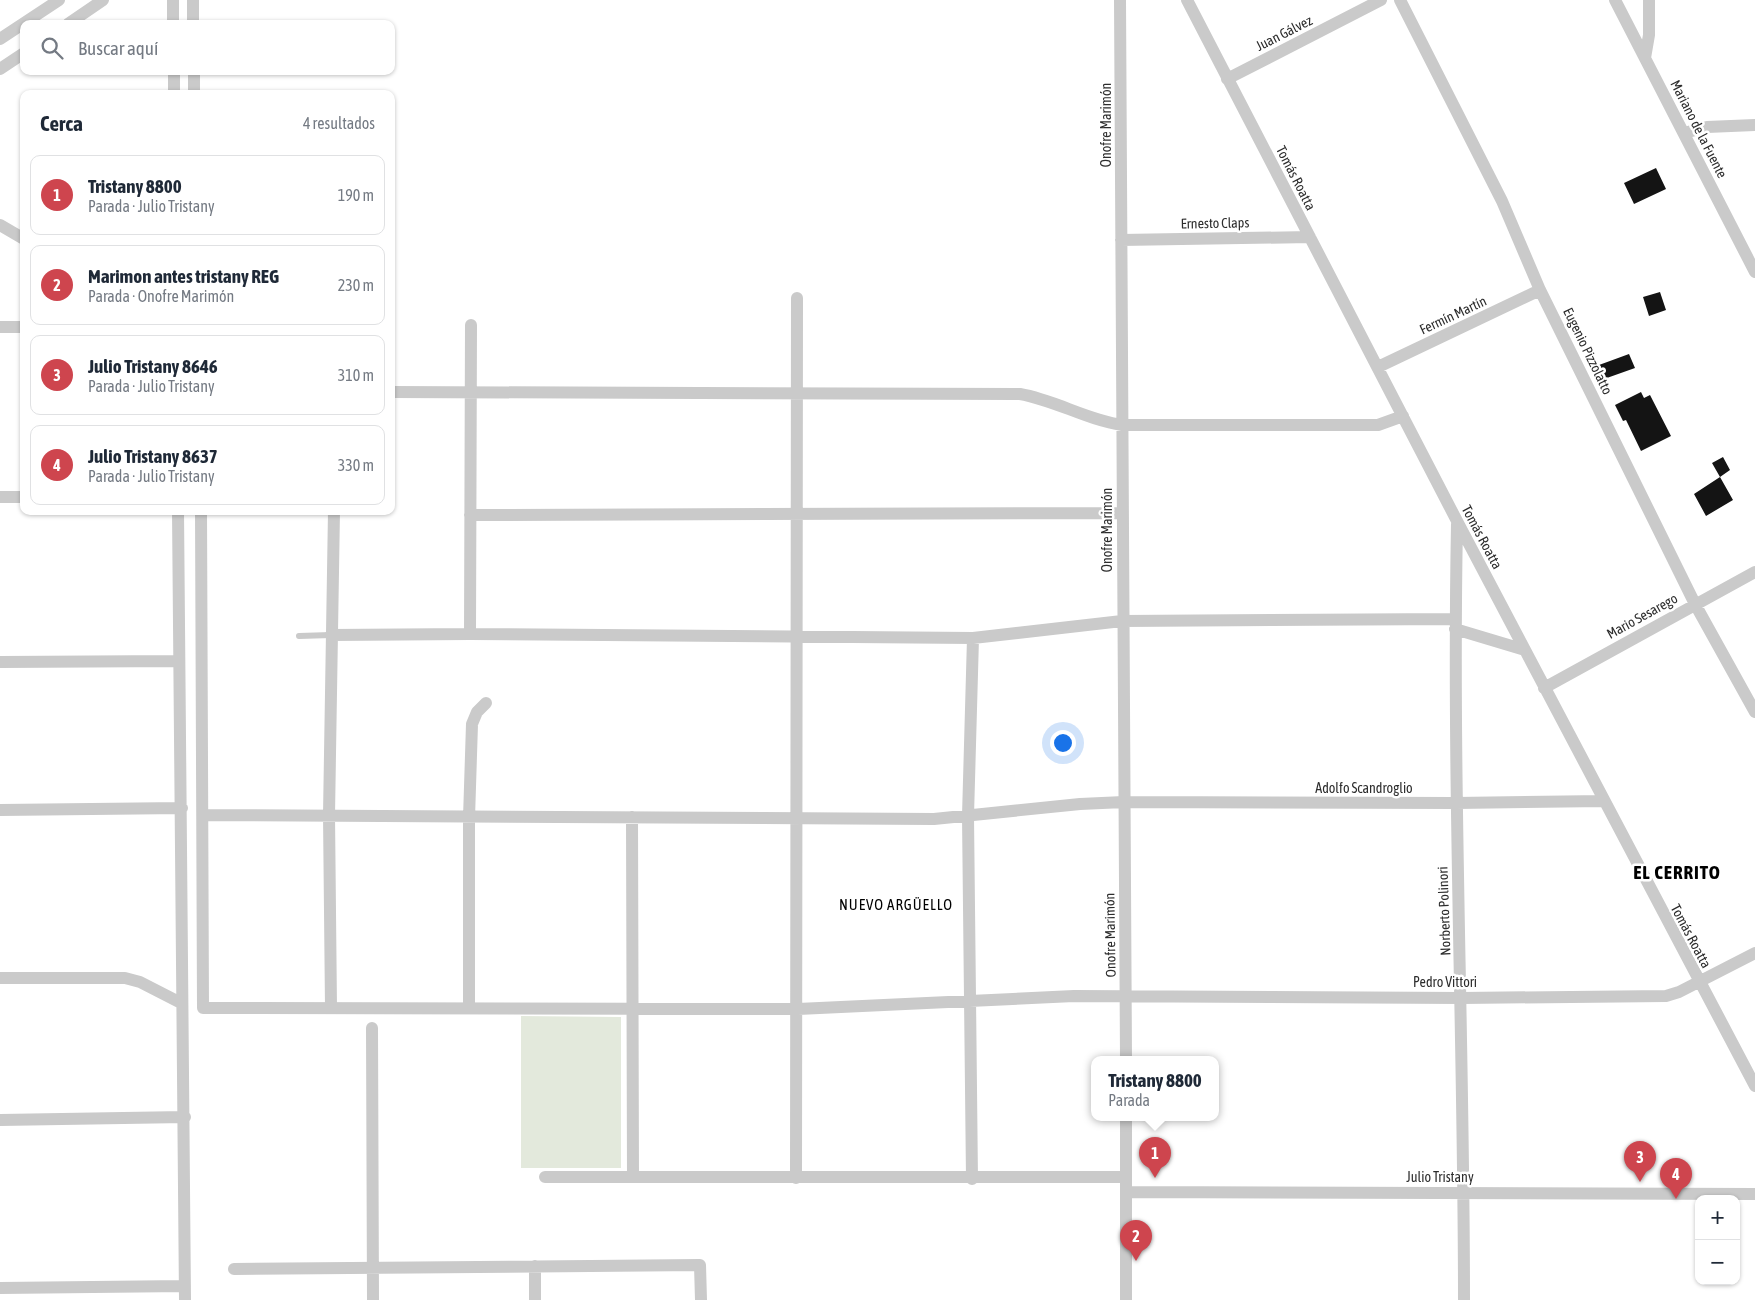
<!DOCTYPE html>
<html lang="es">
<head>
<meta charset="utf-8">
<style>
	:root { --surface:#fff; --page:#f6f6f7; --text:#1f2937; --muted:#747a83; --line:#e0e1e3; --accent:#ce454e }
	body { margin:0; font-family:"Asap Condensed",sans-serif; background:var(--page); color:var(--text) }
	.controls { position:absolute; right:15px; bottom:15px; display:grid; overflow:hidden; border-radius:10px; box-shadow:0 1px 4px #0004 }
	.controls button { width:45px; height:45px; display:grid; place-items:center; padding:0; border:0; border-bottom:1px solid var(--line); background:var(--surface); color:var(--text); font:25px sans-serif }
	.you { position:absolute; left:1062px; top:742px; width:18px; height:18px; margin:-12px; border:4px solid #fff; border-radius:50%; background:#1a73e8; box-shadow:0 0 0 8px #1a73e833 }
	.badge { display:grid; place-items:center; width:32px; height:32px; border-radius:50%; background:var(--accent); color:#fff; font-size:16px; font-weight:700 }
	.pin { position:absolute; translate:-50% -41px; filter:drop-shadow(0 1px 2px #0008) }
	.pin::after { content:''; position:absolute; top:26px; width:18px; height:15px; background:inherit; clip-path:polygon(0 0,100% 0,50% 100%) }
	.popup { position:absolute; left:1091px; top:1056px; width:128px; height:65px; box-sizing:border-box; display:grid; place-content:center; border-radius:10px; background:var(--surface); filter:drop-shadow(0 1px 4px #0005); font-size:16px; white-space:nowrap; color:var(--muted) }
	.popup b { font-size:19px; color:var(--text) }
	.popup::after { content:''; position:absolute; left:50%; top:100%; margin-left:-10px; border:10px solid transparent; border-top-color:var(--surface) }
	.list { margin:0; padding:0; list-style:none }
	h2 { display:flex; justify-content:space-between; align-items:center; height:65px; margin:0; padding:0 20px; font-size:21px }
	h2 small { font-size:16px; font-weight:400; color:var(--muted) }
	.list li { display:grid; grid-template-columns:32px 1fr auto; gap:15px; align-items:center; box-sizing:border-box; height:80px; margin:0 10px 10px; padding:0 10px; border:1px solid var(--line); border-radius:10px }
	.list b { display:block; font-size:19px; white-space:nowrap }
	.list p { margin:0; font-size:16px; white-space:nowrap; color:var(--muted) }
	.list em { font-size:16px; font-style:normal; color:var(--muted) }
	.icon { flex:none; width:28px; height:28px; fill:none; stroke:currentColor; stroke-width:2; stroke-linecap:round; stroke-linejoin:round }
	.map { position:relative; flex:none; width:1755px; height:1300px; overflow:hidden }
	.search { position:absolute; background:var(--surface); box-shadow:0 1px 4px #0004; left:20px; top:20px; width:375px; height:55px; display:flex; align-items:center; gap:12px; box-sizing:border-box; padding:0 18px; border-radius:10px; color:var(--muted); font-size:19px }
	.panel { position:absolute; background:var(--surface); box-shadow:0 1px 4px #0004; left:20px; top:90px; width:375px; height:425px; border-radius:10px }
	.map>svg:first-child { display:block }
	.green { fill:#e3e9dc }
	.building { fill:#141414 }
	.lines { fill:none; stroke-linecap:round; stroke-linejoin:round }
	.service { stroke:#cacaca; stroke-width:6 }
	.minor { stroke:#cacaca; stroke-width:12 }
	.labels { text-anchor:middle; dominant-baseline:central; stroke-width:5; stroke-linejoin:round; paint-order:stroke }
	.street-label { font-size:14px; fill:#2d2d2d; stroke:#fff }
	.neighbourhood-label { font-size:15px; letter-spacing:1px; fill:#000; stroke:#fff }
	.district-label { font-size:19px; font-weight:bold; letter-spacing:1px; fill:#000; stroke:#fff }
</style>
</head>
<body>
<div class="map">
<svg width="1755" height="1300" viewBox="0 0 1755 1300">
	<rect width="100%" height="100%" fill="#fff"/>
	<path class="green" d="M521,1016l100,1v151h-100z"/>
	<path class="building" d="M1656,168l10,21 -32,15 -10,-21z
		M1660,292l6,18 -17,6 -6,-19z
		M1629,354l6,14 -31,11 -5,-14z
		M1641,392l3,6 6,-3 21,41 -30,15 -15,-31 -3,1 -8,-16z
		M1723,457l7,13 -10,7 -8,-14z
		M1720,477l13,23 -27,16 -12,-22z"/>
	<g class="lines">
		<path class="service" d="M299,636l32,-1"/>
		<path class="minor" d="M173,0v24
			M193,0v24
			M1120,0l6,1059
			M1187,0l270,521 298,565
			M1400,0l102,201 38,89 155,314 60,108
			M1615,0l140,272
			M68,24l35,-24
			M0,39l59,-39
			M1645,58l4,-23v-35
			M0,69l24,-16
			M174,71v23
			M194,71v23
			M1227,79l154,-79
			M1684,133l23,-6 48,-2
			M0,225l24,14
			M1121,240l189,-3
			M0,327h24
			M1378,367l162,-77
			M391,392l629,2c35,6 67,26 102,31h256l25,-9
			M0,497h24
			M178,511l7,789
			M201,511l2,497 595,1 276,-13 388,2 204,-2 13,-4 76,-39
			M470,515l652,-2
			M1457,524c-5,259 7,517 7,776
			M1455,629l70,21
			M470,634l1,-309
			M331,635l139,-1 503,4 149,-17 333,-2
			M0,662l179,-1
			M1544,688l211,-116
			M0,810l182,-2
			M203,815l731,4 146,-15 44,-2 332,1 148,-2
			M632,817l1,360
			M0,978h125l15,4 41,21
			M331,1008l-2,-193 5,-304
			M469,1008v-190l3,-94 5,-12 9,-9
			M372,1028l1,272
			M1126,1117v183
			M0,1120l185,-3
			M545,1177h581
			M796,1178l1,-880
			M972,1179l-4,-363 5,-178
			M1126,1192l629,2
			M535,1266v34
			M234,1269l466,-4 1,35
			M0,1288l185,-2"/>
	</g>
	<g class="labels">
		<g class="street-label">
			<text transform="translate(1284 33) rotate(-27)">Juan Gálvez</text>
			<text transform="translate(1106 125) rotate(-90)">Onofre Marimón</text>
			<text transform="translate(1699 129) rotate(63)">Mariano de la Fuente</text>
			<text transform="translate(1296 178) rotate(63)">Tomás Roatta</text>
			<text transform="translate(1215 223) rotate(-1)">Ernesto Claps</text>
			<text transform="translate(1453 315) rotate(-25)">Fermín Martín</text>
			<text transform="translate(1588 351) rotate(64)">Eugenio Pizzolatto</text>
			<text transform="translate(1107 530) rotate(-90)">Onofre Marimón</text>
			<text transform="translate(1482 537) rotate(62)">Tomás Roatta</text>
			<text transform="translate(1642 616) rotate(-29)">Mario Sesarego</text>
			<text x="1364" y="788">Adolfo Scandroglio</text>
			<text transform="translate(1444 911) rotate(-92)">Norberto Polinori</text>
			<text transform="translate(1110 935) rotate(-91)">Onofre Marimón</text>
			<text transform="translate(1691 936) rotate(62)">Tomás Roatta</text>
			<text x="1445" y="982">Pedro Vittori</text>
			<text x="1440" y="1177">Julio Tristany</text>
		</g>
		<g class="neighbourhood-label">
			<text x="896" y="904">NUEVO ARGÜELLO</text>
		</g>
		<g class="district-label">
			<text x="1677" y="872">EL CERRITO</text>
		</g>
	</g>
</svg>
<div class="controls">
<button>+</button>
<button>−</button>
</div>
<div class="you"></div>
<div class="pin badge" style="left:1155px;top:1178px">1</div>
<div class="popup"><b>Tristany 8800</b>Parada</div>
<div class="pin badge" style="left:1136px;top:1261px">2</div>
<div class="pin badge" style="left:1640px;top:1182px">3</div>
<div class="pin badge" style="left:1676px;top:1199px">4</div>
<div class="search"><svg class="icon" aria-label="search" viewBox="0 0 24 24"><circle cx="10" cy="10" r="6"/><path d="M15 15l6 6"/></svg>Buscar aquí</div>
<section class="panel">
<h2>Cerca<small>4 resultados</small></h2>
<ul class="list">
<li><span class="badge">1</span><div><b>Tristany 8800</b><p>Parada · Julio Tristany</p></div><em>190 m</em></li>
<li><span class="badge">2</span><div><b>Marimon antes tristany REG</b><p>Parada · Onofre Marimón</p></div><em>230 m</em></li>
<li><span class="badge">3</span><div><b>Julio Tristany 8646</b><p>Parada · Julio Tristany</p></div><em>310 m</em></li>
<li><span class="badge">4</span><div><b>Julio Tristany 8637</b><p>Parada · Julio Tristany</p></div><em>330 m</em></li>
</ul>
</section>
</div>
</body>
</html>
